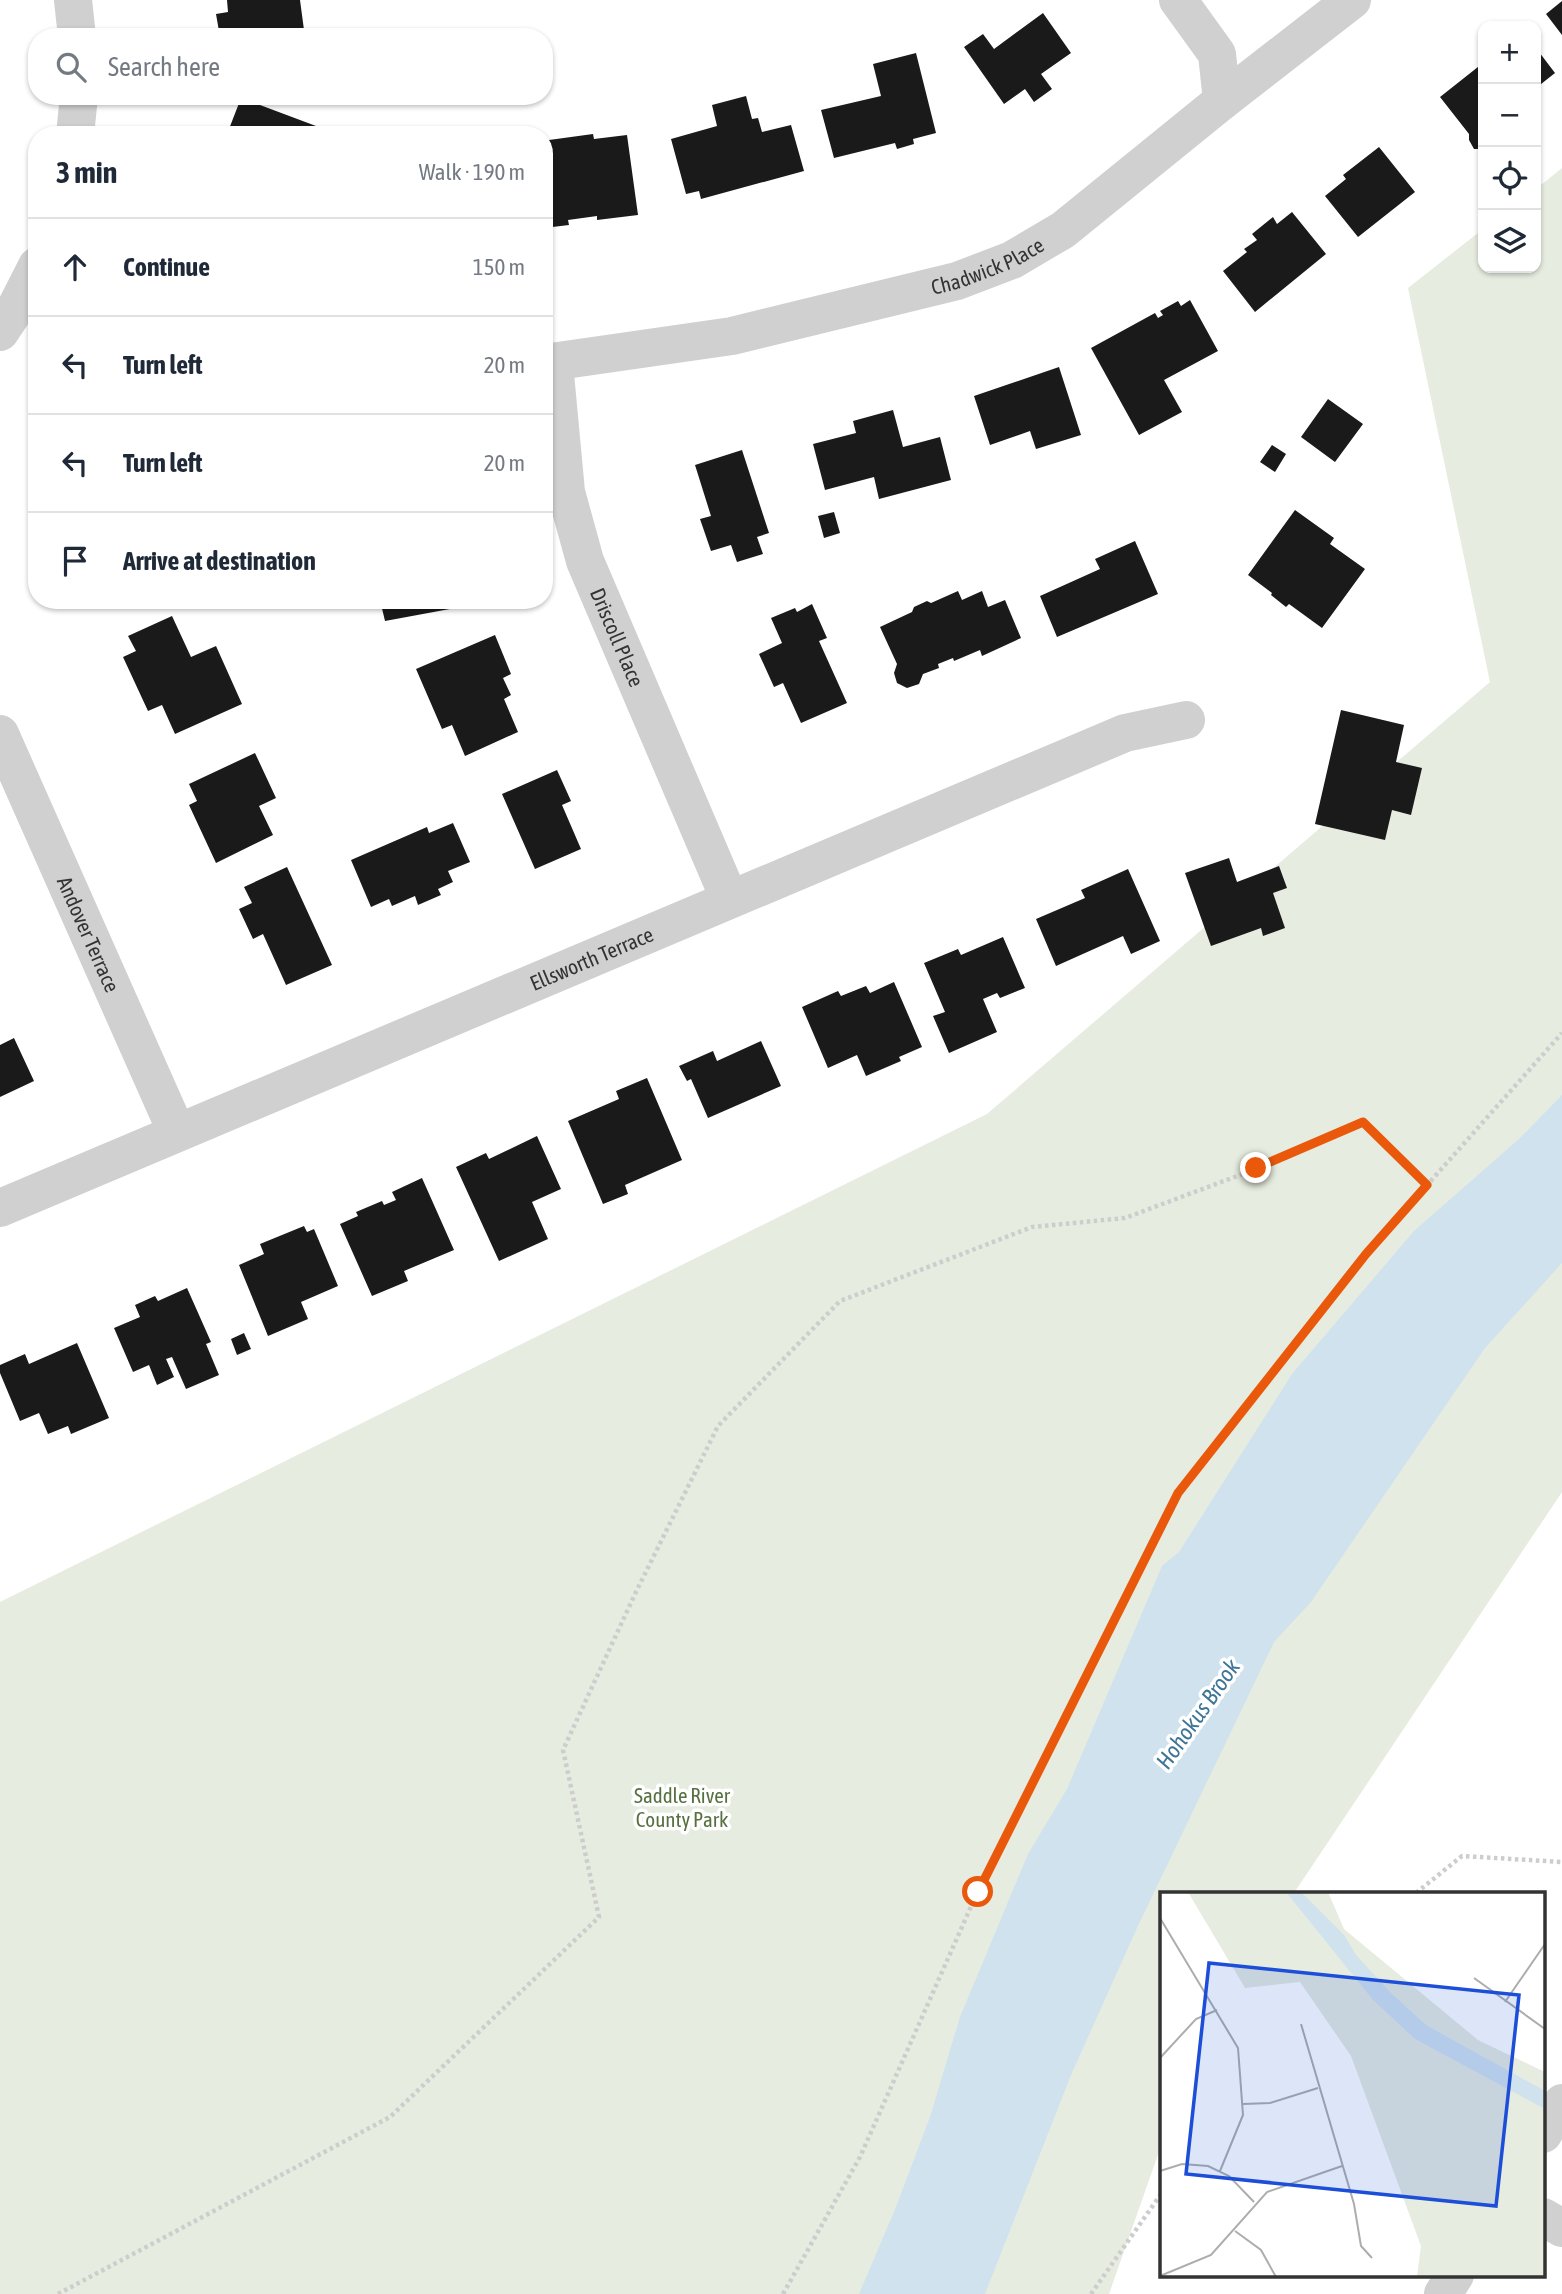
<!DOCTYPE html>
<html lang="en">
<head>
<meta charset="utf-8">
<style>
	:root { --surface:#fff; --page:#f6f6f7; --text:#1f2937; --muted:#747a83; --line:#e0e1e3 }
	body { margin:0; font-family:"Asap Condensed",sans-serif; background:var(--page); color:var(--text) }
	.controls { position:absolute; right:21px; top:21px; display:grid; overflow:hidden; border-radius:14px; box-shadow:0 2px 5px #0004 }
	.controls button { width:63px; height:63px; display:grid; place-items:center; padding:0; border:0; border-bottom:2px solid var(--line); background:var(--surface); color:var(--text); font:35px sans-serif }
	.stop { position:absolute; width:21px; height:21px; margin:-16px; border:5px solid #ea580c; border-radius:50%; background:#fff }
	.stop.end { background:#ea580c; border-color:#fff; box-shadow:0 2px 7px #0008 }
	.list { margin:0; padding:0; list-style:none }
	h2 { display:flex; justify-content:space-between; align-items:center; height:91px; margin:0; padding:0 28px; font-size:30px }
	h2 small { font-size:23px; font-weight:400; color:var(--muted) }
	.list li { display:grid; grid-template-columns:46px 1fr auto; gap:21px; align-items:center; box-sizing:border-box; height:98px; padding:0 28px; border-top:2px solid var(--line) }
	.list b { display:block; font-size:26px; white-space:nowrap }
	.list em { font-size:23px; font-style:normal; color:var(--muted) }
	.icon { flex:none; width:38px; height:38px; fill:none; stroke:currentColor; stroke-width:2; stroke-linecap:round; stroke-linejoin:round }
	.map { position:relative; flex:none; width:1562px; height:2294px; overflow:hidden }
	.search { position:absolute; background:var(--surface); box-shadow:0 2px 5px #0004; left:28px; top:28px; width:525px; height:77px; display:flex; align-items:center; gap:18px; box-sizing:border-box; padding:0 24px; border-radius:28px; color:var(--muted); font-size:26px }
	.panel { position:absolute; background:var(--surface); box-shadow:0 2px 5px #0004; left:28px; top:126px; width:525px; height:483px; border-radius:28px }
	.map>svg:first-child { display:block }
	.green { fill:#e6ecdf }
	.water { fill:#cfe2ee }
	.building { fill:#1a1a1a }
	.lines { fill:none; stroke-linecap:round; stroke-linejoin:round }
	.path { stroke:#cdcdcd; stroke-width:4.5; stroke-dasharray:3.5 3.5; stroke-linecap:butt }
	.street { stroke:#d0d0d0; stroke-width:38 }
	.route { stroke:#ea580c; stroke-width:9 }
	.labels { text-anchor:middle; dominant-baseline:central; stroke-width:7; stroke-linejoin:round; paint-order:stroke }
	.street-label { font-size:21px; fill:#333; stroke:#fff }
	.park-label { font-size:21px; fill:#56703f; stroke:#fff }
	.water-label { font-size:23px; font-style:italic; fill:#3f7597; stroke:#fff }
	.inset-road { fill:none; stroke:#adadad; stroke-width:2 }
	.view { fill:#1d4ed8; fill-opacity:0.15; stroke:#1d4ed8; stroke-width:3.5 }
	.inset-edge { fill:none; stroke:#333; stroke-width:3.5 }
</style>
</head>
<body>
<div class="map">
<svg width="1562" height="2294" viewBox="0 0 1562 2294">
	<rect width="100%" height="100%" fill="#fff"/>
	<path class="green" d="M1562,168v1324l-268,401h-133v253l-52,148h-1109v-692l987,-488 503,-432 -82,-394 75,-59v39h53v-79z"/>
	<path class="water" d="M1562,1095v168l-77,85 -174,254 -37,40 -137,286 -66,147 -86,219h-126l37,-87 34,-90 30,-100 68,-163 39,-65 95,-223 17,-14 113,-178 122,-143 105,-92z"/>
	<path class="building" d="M227,0h73l4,30 -49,7h-35l-4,-23 12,-2z
		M1562,1v34l-16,-21z
		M1043,13l28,40 -30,21 11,15 -18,13 -9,-13 -21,15 -40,-57 19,-13 11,15z
		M1536,48l19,25 -19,15z
		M916,53l20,80 -23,6 1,5 -17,5 -2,-6 -61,15 -13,-48 60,-14 -8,-32z
		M1483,63v86h-9l-5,-9v-6l-29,-37z
		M746,96l6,23 6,-1 4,14 29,-7 13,46 -103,28 -2,-8 -13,3 -15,-55 46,-13 -5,-21z
		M241,98l91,34 -1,3h-112l3,-9 7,3z
		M593,134l1,5 33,-4 11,80 -41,5v-4l-29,4 1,5 -25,3v-81l6,-1 -1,-6z
		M1379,147l36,45 -57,45 -33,-41 21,-17 -3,-4z
		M1292,212l34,42 -71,58 -32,-41 24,-19 -3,-3 13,-9 -5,-6 21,-17 4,7z
		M1190,300l28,51 -54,29 18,32 -43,23 -48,-87 64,-35 3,5 5,-3 -3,-4 18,-10 3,5z
		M1059,367l22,68 -45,14 -6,-18 -40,14 -16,-49z
		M1328,399l35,25 -28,38 -34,-25z
		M893,410l10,37 37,-10 11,43 -72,19 -5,-22 -49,13 -12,-46 43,-11 -3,-12z
		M1272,445l14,9 -11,18 -15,-10z
		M742,450l27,83 -12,4 6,17 -26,8 -6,-17 -20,6 -11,-32 11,-3 -16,-51z
		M1295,510l39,28 -4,6 35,25 -43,59 -33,-24 -3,3 -15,-12 1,-2 -24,-18z
		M834,512l6,21 -16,5 -6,-22z
		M1135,541l23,53 -101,43 -17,-41 60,-27 -5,-10z
		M958,591l4,9 20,-9 6,16 17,-7 16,38 -39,18 -2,-6 -26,11 -1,-3 -15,6 1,4 -16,6 -4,10 -12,4 -10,-5 -3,-10 3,-9 -17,-37 32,-15 2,-5 13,-6 4,2z
		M380,600h85l1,6 -81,15z
		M812,604l15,34 -8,3 28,62 -46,20 -18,-40 -9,4 -15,-33 23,-11 -11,-25 24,-10 2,4z
		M172,616l19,41 25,-11 26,58 -67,30 -13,-29 -14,6 -25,-54 13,-6 -8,-15z
		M495,635l16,39 -8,4 8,17 -7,4 14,33 -53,24 -13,-31 -10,4 -26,-60z
		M1341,710l63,15 -8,37 26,6 -11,47 -19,-5 -7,30 -70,-16z
		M255,753l21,45 -17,8 14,29 -57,28 -27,-58 8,-4 -8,-17z
		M557,770l14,31 -9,4 19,44 -46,20 -33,-75z
		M453,823l17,39 -22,9 5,11 -15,7 3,6 -23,10 -3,-9 -23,10 -3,-7 -18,8 -20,-47 76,-33 2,6z
		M1229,858l8,24 42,-16 8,22 -14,5 12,35 -22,8 -2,-8 -50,18 -26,-73z
		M287,867l45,98 -46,20 -23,-51 -10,5 -14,-30 13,-6 -8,-16z
		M1128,869l32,72 -29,13 -8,-18 -67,30 -20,-47 49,-21 -4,-8z
		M1003,937l22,51 -25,10 -3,-5 -14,6 14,33 -48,21 -16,-37 12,-4 -21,-49 34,-14 3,6z
		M894,982l28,65 -23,10 2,4 -35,15 -9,-21 -29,13 -26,-61 36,-16 3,5 25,-10 4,7z
		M14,1038l20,43 -34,16v-52z
		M761,1041l20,45 -73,32 -17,-39 -4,2 -8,-15 34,-15 4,10z
		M647,1078l35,82 -57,25 3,9 -25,10 -35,-83 51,-22 -3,-8z
		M537,1136l24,53 -29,13 16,37 -49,22 -43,-94 30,-14 3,6z
		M422,1178l32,72 -50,21 4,10 -36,15 -32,-72 18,-8 -2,-4 26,-11 2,4 12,-5 -4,-8z
		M304,1226l3,6 7,-3 24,57 -37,16 7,17 -40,17 -29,-71 25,-11 -4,-10z
		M187,1288l24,54 -5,2 13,31 -33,14 -14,-32 -6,2 8,18 -17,8 -8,-20 -16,7 -19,-44 26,-11 -5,-12 20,-9 3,5z
		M244,1333l7,16 -14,6 -6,-16z
		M77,1343l32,75 -38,16 -3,-8 -20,8 -9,-21 -19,8 -20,-48v-8l25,-11 4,10z"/>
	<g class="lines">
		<path class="path" d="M1416,1893l46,-37 100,6
			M58,2294l332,-177 209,-200 -36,-167 72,-156 83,-168 122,-125 192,-74 93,-9 131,-49 107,-47 64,64
			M783,2294l77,-137 117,-264 201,-400 188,-239 196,-221
			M1091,2294l70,-100"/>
		<g class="street">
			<path d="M73,0l4,37"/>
			<path d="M1178,0l39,54 5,47"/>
			<path d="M75,135l4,-39"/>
			<path d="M0,332l14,-21 23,-45"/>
			<path id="s1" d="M544,363l188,-27 225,-55 55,-21 51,-30 159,-129 130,-101"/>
			<path id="s2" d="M554,363l12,129 19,69 144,337"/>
			<path id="s3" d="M0,734l177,399"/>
			<path id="s4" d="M0,1208l1125,-475 61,-13"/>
			<path d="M1543,2134l19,-31"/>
			<path d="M1543,2217l19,11"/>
			<path d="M1443,2294l12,-19"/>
		</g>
	</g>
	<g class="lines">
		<path class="route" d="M978,1892l200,-399 188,-239 61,-69 -64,-63 -107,46"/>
	</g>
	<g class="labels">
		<g class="street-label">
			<text stroke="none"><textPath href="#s1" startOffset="455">Chadwick Place</textPath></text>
			<text stroke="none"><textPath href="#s2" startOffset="284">Driscoll Place</textPath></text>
			<text stroke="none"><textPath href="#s3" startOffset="219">Andover Terrace</textPath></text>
			<text stroke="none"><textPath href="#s4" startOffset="642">Ellsworth Terrace</textPath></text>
		</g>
		<g class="park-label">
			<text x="682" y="1795">Saddle River<tspan x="682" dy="24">County Park</tspan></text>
		</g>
		<g class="water-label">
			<text transform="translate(1198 1714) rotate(-55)">Hohokus Brook</text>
		</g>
	</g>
	<g transform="translate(1160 1892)">
		<rect width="385" height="385" fill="#fff"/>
		<path d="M28,0h140l16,37 134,111 67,32v205h-128l4,-31 -70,-190 -51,-74 -55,6z" fill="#e6ecdf"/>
		<path d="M126,0h15l43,43 12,20 34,37 36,33 119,66v18l-130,-70 -42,-39z" fill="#cfe2ee"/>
		<path class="inset-road" d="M0,26l78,130 5,67 -23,56M314,86l71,51M345,110l40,-58M141,132l53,180 7,42 11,12M0,166l36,-39 21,-9M83,212l27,-1 48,-15M0,279l22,-7 26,2 21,10 25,26M75,339l26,19 15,27M0,384l51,-21 56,-63 75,-26"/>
		<path class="view" d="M49,71l310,32 -23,211 -310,-32z"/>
		<rect width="385" height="385" class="inset-edge"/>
	</g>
</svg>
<div class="controls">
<button>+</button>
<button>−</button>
<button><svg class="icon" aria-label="locate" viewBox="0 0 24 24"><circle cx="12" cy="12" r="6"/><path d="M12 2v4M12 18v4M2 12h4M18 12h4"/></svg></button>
<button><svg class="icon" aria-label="layers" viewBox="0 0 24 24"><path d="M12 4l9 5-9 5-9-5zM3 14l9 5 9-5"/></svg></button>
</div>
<div class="stop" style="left:978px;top:1892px"></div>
<div class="stop end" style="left:1256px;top:1168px"></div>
<div class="search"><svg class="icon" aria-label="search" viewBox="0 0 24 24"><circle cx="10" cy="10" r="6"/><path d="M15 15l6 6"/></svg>Search here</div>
<section class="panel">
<h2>3 min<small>Walk · 190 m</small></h2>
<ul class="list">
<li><svg class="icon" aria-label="ahead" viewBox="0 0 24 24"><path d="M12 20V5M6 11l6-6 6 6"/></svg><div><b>Continue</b></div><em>150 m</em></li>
<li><svg class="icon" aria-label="left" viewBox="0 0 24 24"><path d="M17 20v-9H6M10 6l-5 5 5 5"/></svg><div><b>Turn left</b></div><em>20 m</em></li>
<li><svg class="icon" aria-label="left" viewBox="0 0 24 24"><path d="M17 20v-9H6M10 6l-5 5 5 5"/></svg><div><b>Turn left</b></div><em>20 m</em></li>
<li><svg class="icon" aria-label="arrive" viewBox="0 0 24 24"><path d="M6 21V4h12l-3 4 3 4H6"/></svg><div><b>Arrive at destination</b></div></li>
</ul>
</section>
</div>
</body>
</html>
